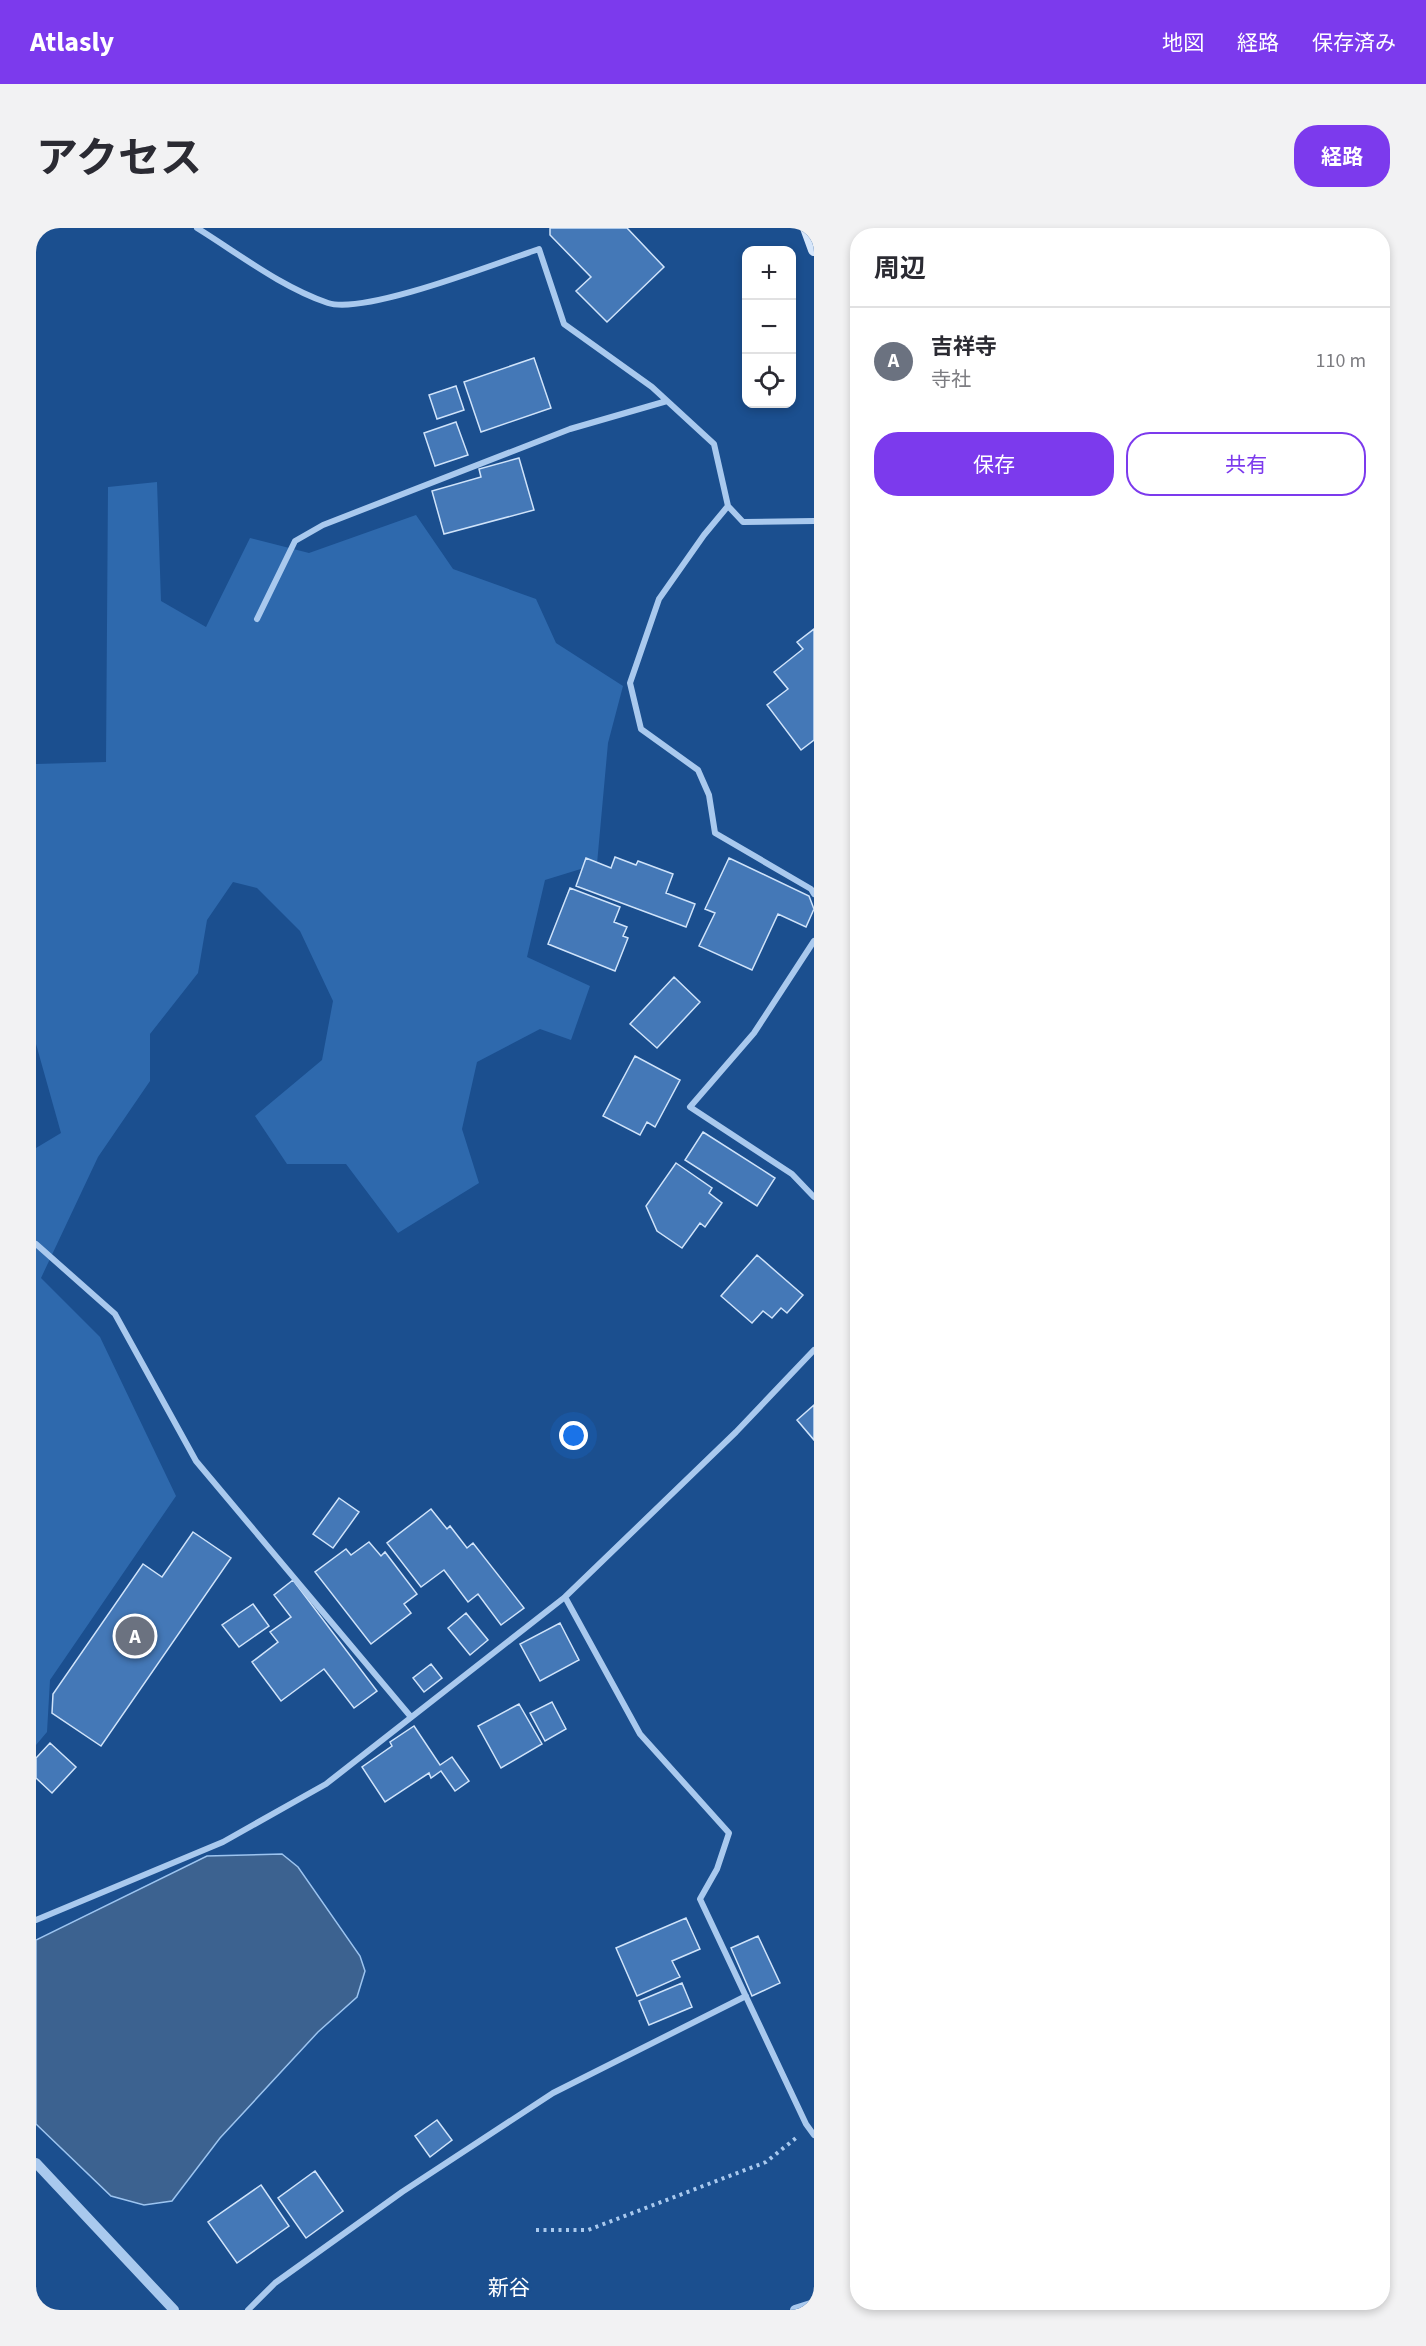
<!DOCTYPE html>
<html lang="ja">
<head>
<meta charset="utf-8">
<style>
	:root { --surface:#fff; --page:#f2f2f3; --text:#2b2b33; --muted:#7c7c81; --line:#e1e1e2; --accent:#7c3aed }
	body { margin:0; font-family:"Source Sans 3","Noto Sans JP",sans-serif; background:var(--page); color:var(--text) }
	.controls { position:absolute; right:18px; top:18px; display:grid; overflow:hidden; border-radius:12px; box-shadow:0 3px 9px #0003 }
	.controls button { width:54px; height:54px; display:grid; place-items:center; padding:0; border:0; border-bottom:2px solid var(--line); background:var(--surface); color:var(--text); font:30px sans-serif }
	.you { position:absolute; left:538px; top:1208px; width:21px; height:21px; margin:-15px; border:4px solid #fff; border-radius:50%; background:#1a73e8; box-shadow:0 0 0 9px #1a73e833 }
	.badge { display:grid; place-items:center; width:39px; height:39px; border-radius:50%; background:var(--accent); color:#fff; font-size:20px; font-weight:700 }
	.pin { position:absolute; translate:-50% -50%; border:3px solid #fff; box-shadow:0 2px 6px #0006 }
	.list { margin:0; padding:0; list-style:none }
	h2 { display:flex; justify-content:space-between; align-items:center; height:78px; margin:0; padding:0 24px; font-size:26px }
	h2 small { font-size:20px; font-weight:400; color:var(--muted) }
	.list li { display:grid; grid-template-columns:39px 1fr auto; gap:18px; align-items:center; box-sizing:border-box; height:108px; padding:0 24px; border-top:2px solid var(--line) }
	.list b { display:block; font-size:22px; white-space:nowrap }
	.list p { margin:0; font-size:20px; white-space:nowrap; color:var(--muted) }
	.list em { font-size:20px; font-style:normal; color:var(--muted) }
	.actions { display:flex; gap:12px; padding:18px 24px }
	.actions a { flex:1; padding:14px 0; border:2px solid var(--accent); border-radius:24px; text-align:center; font-size:21px; color:var(--accent) }
	.actions .main { background:var(--accent); color:#fff }
	.icon { flex:none; width:33px; height:33px; fill:none; stroke:currentColor; stroke-width:2; stroke-linecap:round; stroke-linejoin:round }
	.map { position:relative; flex:none; width:778px; height:2082px; overflow:hidden; border-radius:24px }
	header { display:flex; align-items:center; gap:36px; box-sizing:border-box; height:84px; padding:0 30px; background:var(--accent); color:#fff }
	header strong { font-size:28px }
	nav { display:flex; gap:33px; margin-inline-start:auto; font-size:21px }
	.intro { display:flex; align-items:center; justify-content:space-between; box-sizing:border-box; height:144px; padding:0 36px }
	h1 { margin:0; font-size:42px }
	.button { padding:15px 27px; border-radius:24px; background:var(--accent); color:#fff; font-size:21px; font-weight:700 }
	main { display:flex; gap:36px; padding:0 36px }
	aside { flex:1; background:var(--surface); border-radius:24px; box-shadow:0 3px 9px #0003 }
	.map>svg:first-child { display:block }
	.green { fill:#2e69ad }
	.water { fill:#3c6290; stroke:#9cc4f0; stroke-width:1.5 }
	.building { fill:#4478b7; stroke:#cfe3fa; stroke-width:1.5 }
	.lines { fill:none; stroke-linecap:round; stroke-linejoin:round }
	.path { stroke:#a9c9ee; stroke-width:4; stroke-dasharray:3 4.5; stroke-linecap:butt }
	.minor { stroke:#a9c9ee; stroke-width:6 }
	.tertiary { stroke:#a9c9ee; stroke-width:10 }
	.secondary { stroke:#d6e6fa; stroke-width:12 }
	.labels { text-anchor:middle; dominant-baseline:central; stroke-width:4.5; stroke-linejoin:round; paint-order:stroke }
	.quarter-label { font-size:21px; fill:#fff; stroke:#1b4f8f }
</style>
</head>
<body>
<header>
<strong>Atlasly</strong>
<nav><a>地図</a><a>経路</a><a>保存済み</a></nav>
</header>
<div class="intro"><h1>アクセス</h1><a class="button">経路</a></div>
<main>
<div class="map">
<svg width="778" height="2082" viewBox="0 0 778 2082">
	<rect width="100%" height="100%" fill="#1b4f8f"/>
	<path class="green" d="M121,254l4,119 45,26 44,-89 59,15 107,-38 37,54 83,30 20,44 67,43 -15,57 -11,121 -52,16 -18,77 63,29 -19,54 -31,-11 -63,33 -15,67 17,54 -81,50 -52,-69h-59l-32,-48 67,-56 11,-59 -33,-70 -43,-43 -24,-6 -26,38 -9,53 -48,61v47l-52,76 -57,121 59,59 76,159 -126,184 -3,52 -11,13v-597l25,-15 -25,-89v-280l70,-2 2,-275z"/>
	<path class="water" d="M246,1626l16,13 62,89 5,15 -8,26 -39,35 -98,106 -48,63 -28,4 -33,-9 -75,-72v-184l171,-84z"/>
	<path class="building" d="M514,0h77l37,39 -57,55 -31,-31 15,-14 -41,-42z
		M498,130l17,50 -70,24 -17,-50z
		M420,158l8,24 -27,9 -8,-24z
		M420,194l12,33 -33,11 -11,-33z
		M483,230l15,52 -90,24 -12,-43 49,-14 -2,-8z
		M778,401v111l-13,10 -34,-45 21,-16 -14,-17 29,-23 -6,-7z
		M579,629l21,8 2,-4 35,13 -7,19 29,11 -9,23 -110,-41 10,-28 25,10z
		M693,630l80,38 5,13 -8,18 -28,-13 -26,56 -53,-24 16,-33 -10,-4z
		M534,660l50,19 -6,15 13,5 -4,9 5,2 -13,33 -67,-27z
		M638,749l26,25 -43,46 -27,-24z
		M599,828l45,24 -25,47 -8,-5 -7,13 -37,-19z
		M667,904l72,46 -18,28 -72,-46z
		M640,935l36,25 -3,5 13,10 -17,24 -5,-4 -18,25 -25,-17 -11,-25z
		M721,1027l46,40 -16,18 -6,-5 -9,10 -9,-7 -11,12 -31,-27z
		M778,1177v35l-17,-20z
		M303,1270l20,14 -26,36 -20,-14z
		M395,1281l16,20 3,-3 17,22 6,-5 51,65 -23,17 -23,-31 -10,8 -24,-32 -23,17 -34,-44z
		M157,1304l38,26 -130,188 -49,-33 1,-19 90,-130 19,13z
		M333,1314l12,14 4,-4 32,42 -13,10 7,9 -40,31 -56,-72 31,-23 5,6z
		M257,1352l84,111 -23,17 -30,-39 -43,32 -29,-39 26,-20 -8,-10 21,-15 -17,-22z
		M217,1376l16,22 -30,21 -17,-22z
		M430,1385l22,27 -18,15 -22,-27z
		M524,1395l19,37 -39,21 -20,-37z
		M395,1436l11,14 -18,14 -11,-14z
		M516,1474l14,27 -21,12 -15,-28z
		M483,1476l23,40 -41,24 -23,-42z
		M378,1498l26,39 12,-8 17,24 -14,10 -14,-20 -10,7 -2,-5 -44,29 -23,-35 30,-21 -2,-4z
		M14,1515l26,24 -24,26 -16,-15v-20z
		M650,1690l14,31 -28,12 8,16 -43,19 -21,-48z
		M722,1708l22,47 -28,13 -21,-48z
		M646,1755l10,24 -43,18 -10,-24z
		M401,1892l15,20 -22,17 -15,-21z
		M279,1943l28,40 -37,27 -28,-40z
		M225,1957l28,41 -52,37 -29,-41z"/>
	<g class="lines">
		<path class="path" d="M500,2002h52l178,-68 30,-24"/>
		<path class="minor" d="M161,0c42,26 84,59 131,75 37,12 169,-40 211,-54l25,75 88,63 62,57 14,62 15,16 71,-1
			M692,278l-24,29 -45,64 -29,84 11,46 57,41 11,25 6,38 96,56 3,5
			M221,391l38,-78 28,-16 247,-96 97,-28
			M778,713l-60,92 -64,74 102,67 22,23
			M0,1016l79,70 81,147 215,256
			M529,1369l75,137 89,99 -12,36 -17,30 106,225 8,11
			M0,1692l187,-78 103,-58 239,-187 171,-165 78,-82
			M212,2082l27,-27 127,-91 151,-99 193,-97"/>
		<path class="tertiary" d="M0,1935l138,147
			M759,2082l19,-6"/>
		<path class="secondary" d="M770,0l8,22"/>
	</g>
	<g class="labels">
		<g class="quarter-label">
			<text x="473" y="2060">新谷</text>
		</g>
	</g>
</svg>
<div class="controls">
<button>+</button>
<button>−</button>
<button><svg class="icon" aria-label="locate" viewBox="0 0 24 24"><circle cx="12" cy="12" r="6"/><path d="M12 2v4M12 18v4M2 12h4M18 12h4"/></svg></button>
</div>
<div class="you"></div>
<div class="pin badge" style="left:99px;top:1408px;background:#6b7280">A</div>
</div>
<aside>
<h2>周辺<small></small></h2>
<ul class="list">
<li><span class="badge" style="background:#6b7280">A</span><div><b>吉祥寺</b><p>寺社</p></div><em>110 m</em></li>
</ul>
<div class="actions"><a class="main">保存</a><a>共有</a></div>
</aside>
</main>
</body>
</html>
